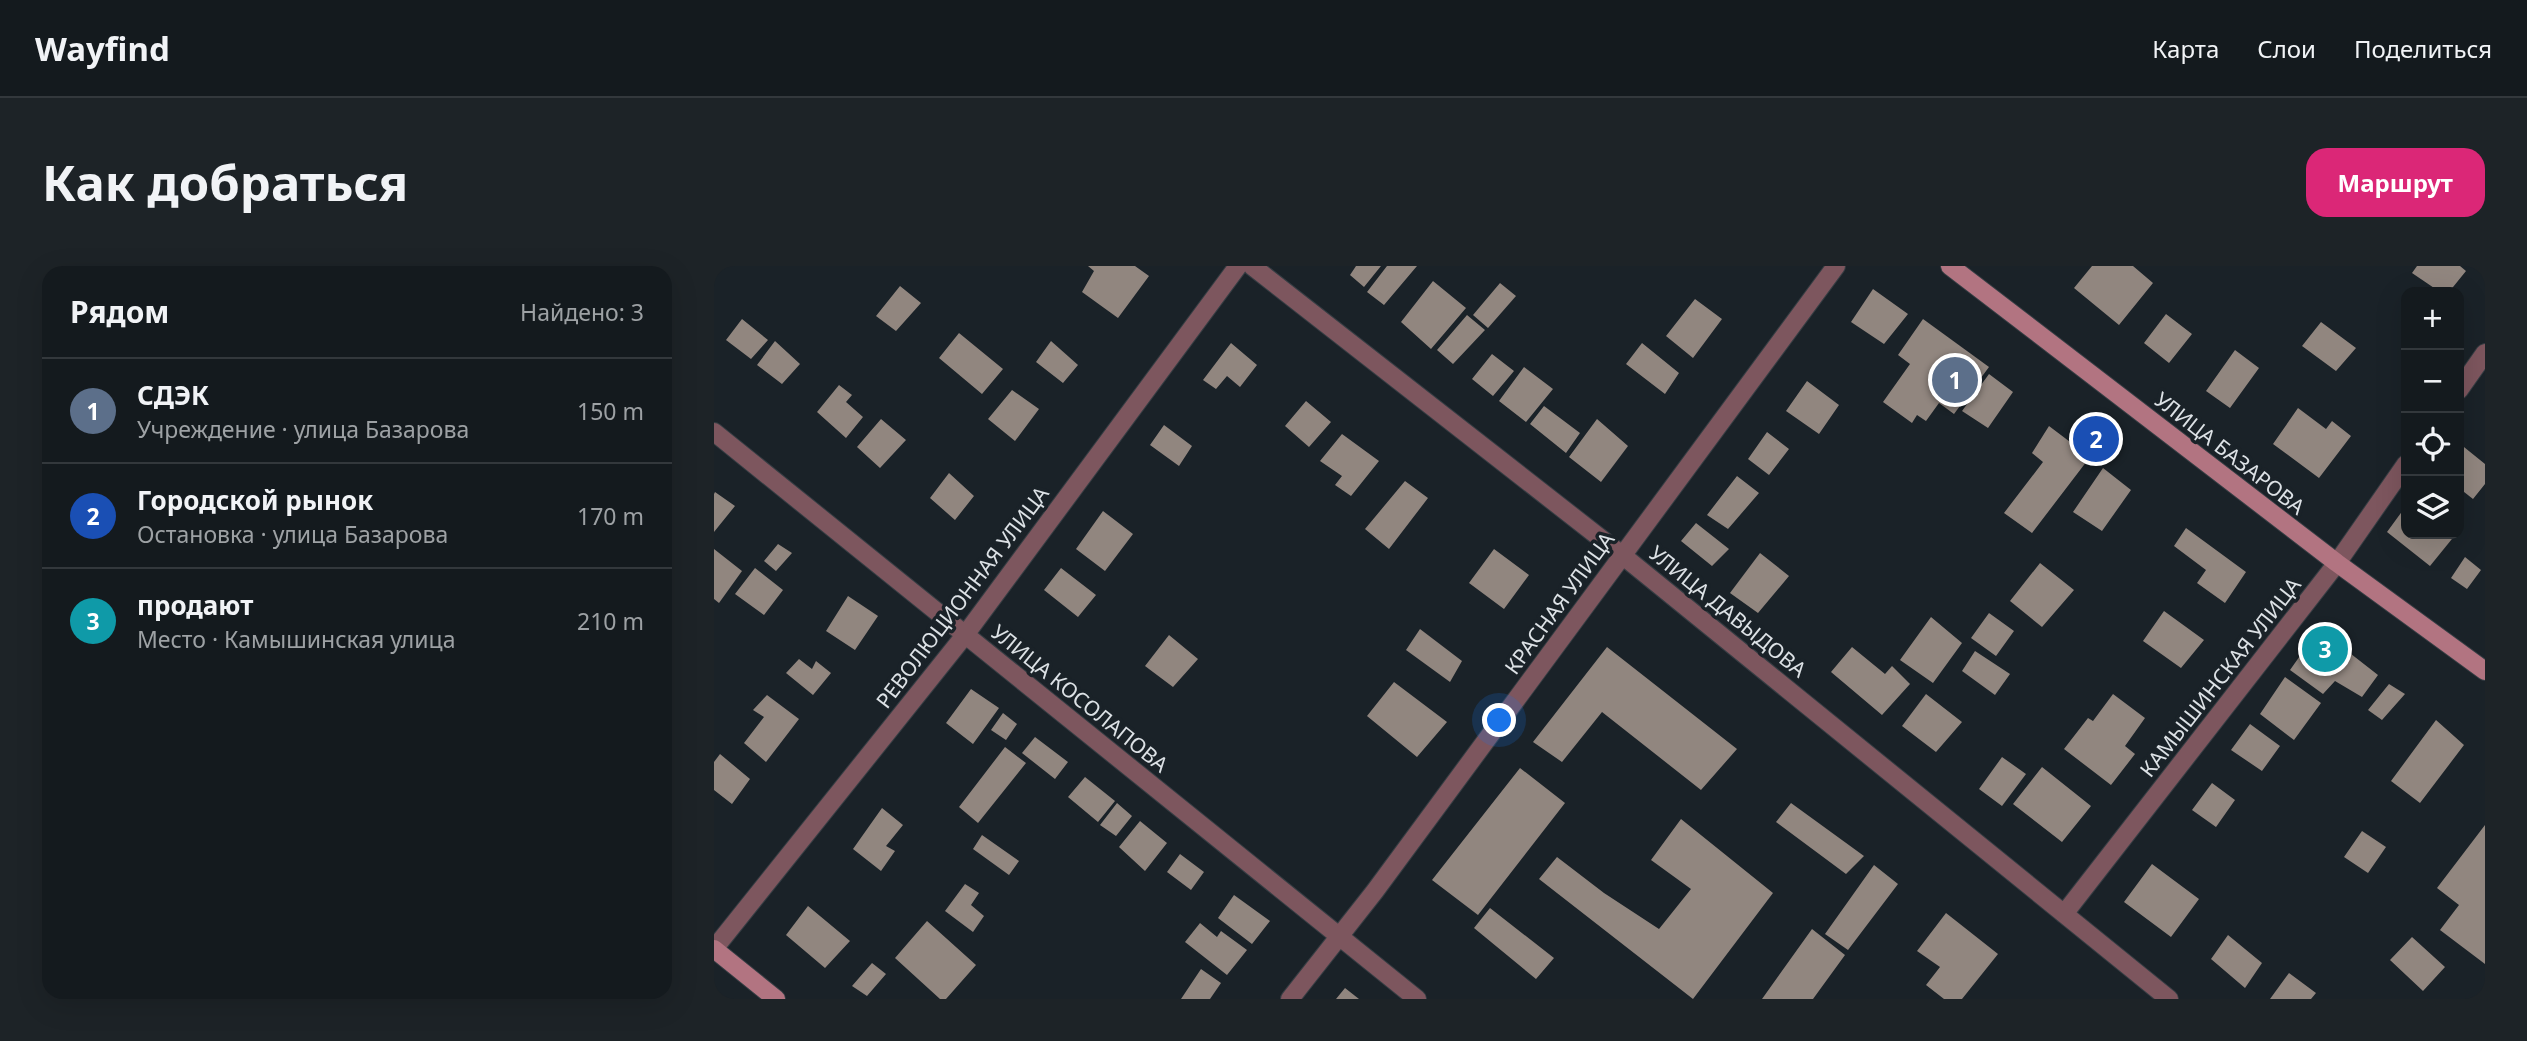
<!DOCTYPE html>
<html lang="ru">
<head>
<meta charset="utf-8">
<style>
	:root { --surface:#141a1e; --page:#1d2327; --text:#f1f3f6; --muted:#9da1a4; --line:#33383c; --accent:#db2777 }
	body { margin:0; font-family:"Noto Sans",sans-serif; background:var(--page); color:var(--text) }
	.controls { position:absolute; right:21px; top:21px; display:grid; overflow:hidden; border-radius:14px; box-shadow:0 7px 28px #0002 }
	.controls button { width:63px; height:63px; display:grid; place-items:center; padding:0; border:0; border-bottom:2px solid var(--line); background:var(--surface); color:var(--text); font:35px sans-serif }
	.you { position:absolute; left:786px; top:455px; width:24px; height:24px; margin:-18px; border:5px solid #fff; border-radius:50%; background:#1a73e8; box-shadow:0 0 0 10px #1a73e833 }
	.badge { display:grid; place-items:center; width:46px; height:46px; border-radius:50%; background:var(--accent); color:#fff; font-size:23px; font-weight:700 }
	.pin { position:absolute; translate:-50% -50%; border:4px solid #fff; box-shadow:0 2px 7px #0006 }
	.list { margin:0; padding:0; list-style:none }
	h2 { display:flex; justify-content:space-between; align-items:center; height:91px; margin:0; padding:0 28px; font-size:30px }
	h2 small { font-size:23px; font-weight:400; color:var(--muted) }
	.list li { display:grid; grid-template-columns:46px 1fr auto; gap:21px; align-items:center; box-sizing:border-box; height:105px; padding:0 28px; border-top:2px solid var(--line) }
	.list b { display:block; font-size:26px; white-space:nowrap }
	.list p { margin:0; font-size:23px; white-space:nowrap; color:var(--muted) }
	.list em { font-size:23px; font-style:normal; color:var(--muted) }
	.icon { flex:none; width:38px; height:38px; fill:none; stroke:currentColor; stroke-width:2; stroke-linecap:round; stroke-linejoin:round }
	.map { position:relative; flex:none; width:1771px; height:733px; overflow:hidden; border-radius:21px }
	header { display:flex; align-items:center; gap:42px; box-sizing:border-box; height:98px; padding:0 35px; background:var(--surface); border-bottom:2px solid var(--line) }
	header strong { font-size:33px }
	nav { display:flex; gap:38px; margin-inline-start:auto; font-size:24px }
	.intro { display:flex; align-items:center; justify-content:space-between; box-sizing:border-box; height:168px; padding:0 42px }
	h1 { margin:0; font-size:49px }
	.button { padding:18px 32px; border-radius:21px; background:var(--accent); color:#fff; font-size:24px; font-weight:700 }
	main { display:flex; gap:42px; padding:0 42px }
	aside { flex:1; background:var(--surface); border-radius:21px; box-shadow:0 7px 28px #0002 }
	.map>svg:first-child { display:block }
	.building { fill:#91867f }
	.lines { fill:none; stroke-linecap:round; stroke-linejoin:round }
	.street-casing { stroke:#353d43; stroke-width:20 }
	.secondary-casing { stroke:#353d43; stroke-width:20 }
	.street { stroke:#7d565e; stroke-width:18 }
	.secondary { stroke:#b27481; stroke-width:18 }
	.labels { text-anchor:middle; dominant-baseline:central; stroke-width:7; stroke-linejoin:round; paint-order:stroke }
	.street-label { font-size:21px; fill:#dde2e6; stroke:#1a2228 }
</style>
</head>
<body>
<header>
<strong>Wayfind</strong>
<nav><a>Карта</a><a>Слои</a><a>Поделиться</a></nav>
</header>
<div class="intro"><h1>Как добраться</h1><a class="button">Маршрут</a></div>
<main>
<aside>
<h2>Рядом<small>Найдено: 3</small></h2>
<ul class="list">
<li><span class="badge" style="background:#5c6f8a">1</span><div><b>СДЭК</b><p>Учреждение · улица Базарова</p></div><em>150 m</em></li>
<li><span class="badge" style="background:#1a4fb4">2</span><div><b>Городской рынок</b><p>Остановка · улица Базарова</p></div><em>170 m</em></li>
<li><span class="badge" style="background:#0f9aa8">3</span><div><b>продают</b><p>Место · Камышинская улица</p></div><em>210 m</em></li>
</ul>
</aside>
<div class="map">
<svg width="1771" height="733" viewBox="0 0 1771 733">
	<rect width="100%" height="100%" fill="#1a2228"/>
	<path class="building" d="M374,0h47l14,10 -31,42 -36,-26 12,-21z
		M642,0h25l-17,21 -14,-12z
		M673,0h30l-33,39 -17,-13z
		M1378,0h41l20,17 -34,42 -45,-37z
		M1703,0h43l6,5 -17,21h-9l-28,-19z
		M719,15l33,27 -35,41 -30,-27z
		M786,17l16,13 -28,32 -15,-13z
		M186,20l21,17 -25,28 -20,-15z
		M1159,23l35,25 -24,30 -33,-22z
		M981,33l27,20 -29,39 -27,-22z
		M1452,48l26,20 -23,29 -25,-20z
		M753,49l18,15 -32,34 -16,-14z
		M28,53l26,21 -17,19 -25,-19z
		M1209,53l66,48 -35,47 -15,-11 -13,18 -9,-6 -5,8 -29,-21 27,-38 -12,-9z
		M1607,56l35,26 -20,23 -34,-25z
		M245,67l44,36 -21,25 -43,-36z
		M61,75l25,23 -18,20 -25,-19z
		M337,75l27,24 -15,18 -27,-21z
		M517,77l26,22 -17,22 -13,-11 -11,13 -13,-9z
		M928,77l37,30 -14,21 -39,-30z
		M1521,84l24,18 -29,40 -24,-17z
		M778,88l22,17 -21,25 -21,-17z
		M810,101l29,22 -27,33 -27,-21z
		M1275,108l24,18 -25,36 -26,-17z
		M1093,115l32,24 -20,29 -33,-23z
		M125,119l13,10 -6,7 17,15 -17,21 -29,-26z
		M298,124l27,19 -24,32 -27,-22z
		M592,135l25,21 -22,25 -24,-21z
		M830,140l36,27 -14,20 -36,-29z
		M1584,142l28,21 6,-8 19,15 -32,42 -46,-34z
		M167,153l25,21 -26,28 -23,-21z
		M883,153l31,27 -27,36 -32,-25z
		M450,159l28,21 -13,20 -29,-21z
		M1335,160l41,31 -58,76 -28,-20 39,-51 -11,-9z
		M1053,166l22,17 -20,26 -21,-16z
		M628,168l37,27 -28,35 -16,-11 7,-9 -22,-15z
		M1745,177l26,21v20l-12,15 -14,-11z
		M1389,202l28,22 -29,41 -29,-19z
		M235,207l25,23 -19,24 -25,-22z
		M1023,210l22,17 -31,36 -21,-14z
		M691,215l23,17 -39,51 -24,-20z
		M1,226l20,14 -21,26v-38z
		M1692,240v28h50l-26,32 -43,-34z
		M389,245l30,23 -28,37 -29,-22z
		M982,257l33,26 -17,17 -31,-25z
		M1472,262l60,44 -21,31 -28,-20 9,-13 -32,-24z
		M64,278l14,9 -16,18 -12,-10z
		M0,283l28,22 -23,32 -5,-4z
		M780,283l35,26 -25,34 -35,-26z
		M1046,287l29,23 -31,37 -28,-20z
		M1751,291l16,13 -14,19 -16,-11z
		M1326,297l34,27 -32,37 -32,-26z
		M41,302l28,22 -19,25 -29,-21z
		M347,302l35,27 -18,22 -34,-27z
		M134,330l30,20 -23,34 -29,-19z
		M1450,345l40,29 -23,28 -38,-27z
		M1275,347l25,18 -18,25 -25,-18z
		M1217,351l31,26 -29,40 -33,-23z
		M706,363l42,32 -12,21 -44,-32z
		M1605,363l59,46 -16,22 -27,-16 -12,13 -33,-24z
		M455,369l29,24 -25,28 -28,-21z
		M893,381l130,102 -36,41 -99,-78 -40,50 -29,-20z
		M1138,381l33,27 7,-8 18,18 -28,31 -51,-43z
		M1261,385l35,23 -15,21 -33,-24z
		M85,393l13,10 4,-8 15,12 -18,22 -27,-22z
		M1571,411l36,26 -27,37 -34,-26z
		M680,416l53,40 -30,35 -50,-41z
		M1675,418l16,10 -23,26 -14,-10z
		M257,423l28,19 -26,36 -27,-21z
		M1212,428l36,28 -26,30 -34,-26z
		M1399,428l32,24 -20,28 10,8 -24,31 -47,-36 24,-31 5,3z
		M53,429l32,24 -33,43 -22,-19 20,-26 -11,-7z
		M289,447l14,11 -11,16 -15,-10z
		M1722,454l28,25 -44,58 -29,-22z
		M1536,458l30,22 -18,25 -31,-21z
		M321,471l33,25 -13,17 -33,-26z
		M291,481l21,16 -48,60 -19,-16z
		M6,488l30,25 -18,25 -18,-14v-28z
		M1288,491l24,17 -24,32 -23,-17z
		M1328,501l49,39 -29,36 -49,-38z
		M806,502l45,35 -87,112 -46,-35z
		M371,511l30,24 -17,21 -30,-25z
		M1498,517l23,17 -19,27 -24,-17z
		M403,537l15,13 -16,20 -16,-11z
		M1077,537l73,53 -18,18 -70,-52z
		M168,542l21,17 -17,21 9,5 -14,20 -28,-22z
		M967,553l92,74 -80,106 -154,-120 18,-22 47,36 55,36 32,-40 -40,-29z
		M426,555l27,22 -22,28 -26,-24z
		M1771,559v139l-45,-34 19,-25 -22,-17z
		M1648,565l24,16 -18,26 -24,-16z
		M268,569l37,26 -10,14 -36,-26z
		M466,588l24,18 -13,18 -24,-18z
		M1438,598l47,35 -28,38 -47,-35z
		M1160,599l24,19 -50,66 -23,-16z
		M251,618l14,9 -8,12 13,11 -11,16 -28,-21z
		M520,629l36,26 -18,23 -34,-26z
		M94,640l42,35 -25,27 -39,-33z
		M776,642l64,50 -18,21 -62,-51z
		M1232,647l52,41 -36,45h-18l-18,-14 14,-18 -23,-16z
		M213,655l49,44 -30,34h-6l-45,-41z
		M486,657l17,14 4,-6 26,19 -20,25 -42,-33z
		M1098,663l33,26 -32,44h-51z
		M1514,669l34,28 -17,25 -34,-29z
		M1698,671l33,30 -22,24 -33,-31z
		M158,697l14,11 -19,22 -15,-10z
		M487,703l20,14 -11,16h-29z
		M1575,707l27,20 -5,6h-41z
		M631,722l14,11h-23z"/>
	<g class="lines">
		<g class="street-casing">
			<path id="street" d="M538,0l370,289 547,444
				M1745,124l26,-37
				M0,166l703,567
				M1350,648l273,-351 69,-99
				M0,683l251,-314 273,-369
				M576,733l85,-108 461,-625"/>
		</g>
		<g class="secondary-casing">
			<path id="secondary" d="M1236,0l387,297 148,108
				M0,683l62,50"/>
		</g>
		<use href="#street" class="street"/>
		<use href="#secondary" class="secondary"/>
	</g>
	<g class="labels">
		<g class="street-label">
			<text transform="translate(1516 187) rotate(38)">УЛИЦА БАЗАРОВА</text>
			<text transform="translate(248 331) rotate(-53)">РЕВОЛЮЦИОННАЯ УЛИЦА</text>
			<text transform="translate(845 337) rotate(-54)">КРАСНАЯ УЛИЦА</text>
			<text transform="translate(1014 345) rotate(39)">УЛИЦА ДАВЫДОВА</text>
			<text transform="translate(1506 411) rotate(-52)">КАМЫШИНСКАЯ УЛИЦА</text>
			<text transform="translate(366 432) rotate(39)">УЛИЦА КОСОЛАПОВА</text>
		</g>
	</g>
</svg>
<div class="controls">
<button>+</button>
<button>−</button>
<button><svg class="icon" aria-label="locate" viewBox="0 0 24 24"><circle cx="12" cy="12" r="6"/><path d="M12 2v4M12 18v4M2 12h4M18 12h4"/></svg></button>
<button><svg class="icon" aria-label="layers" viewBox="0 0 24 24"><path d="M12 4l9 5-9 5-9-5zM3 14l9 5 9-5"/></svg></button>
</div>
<div class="you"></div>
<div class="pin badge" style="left:1241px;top:114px;background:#5c6f8a">1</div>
<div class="pin badge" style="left:1382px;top:173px;background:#1a4fb4">2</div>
<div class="pin badge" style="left:1611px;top:383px;background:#0f9aa8">3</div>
</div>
</main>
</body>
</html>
